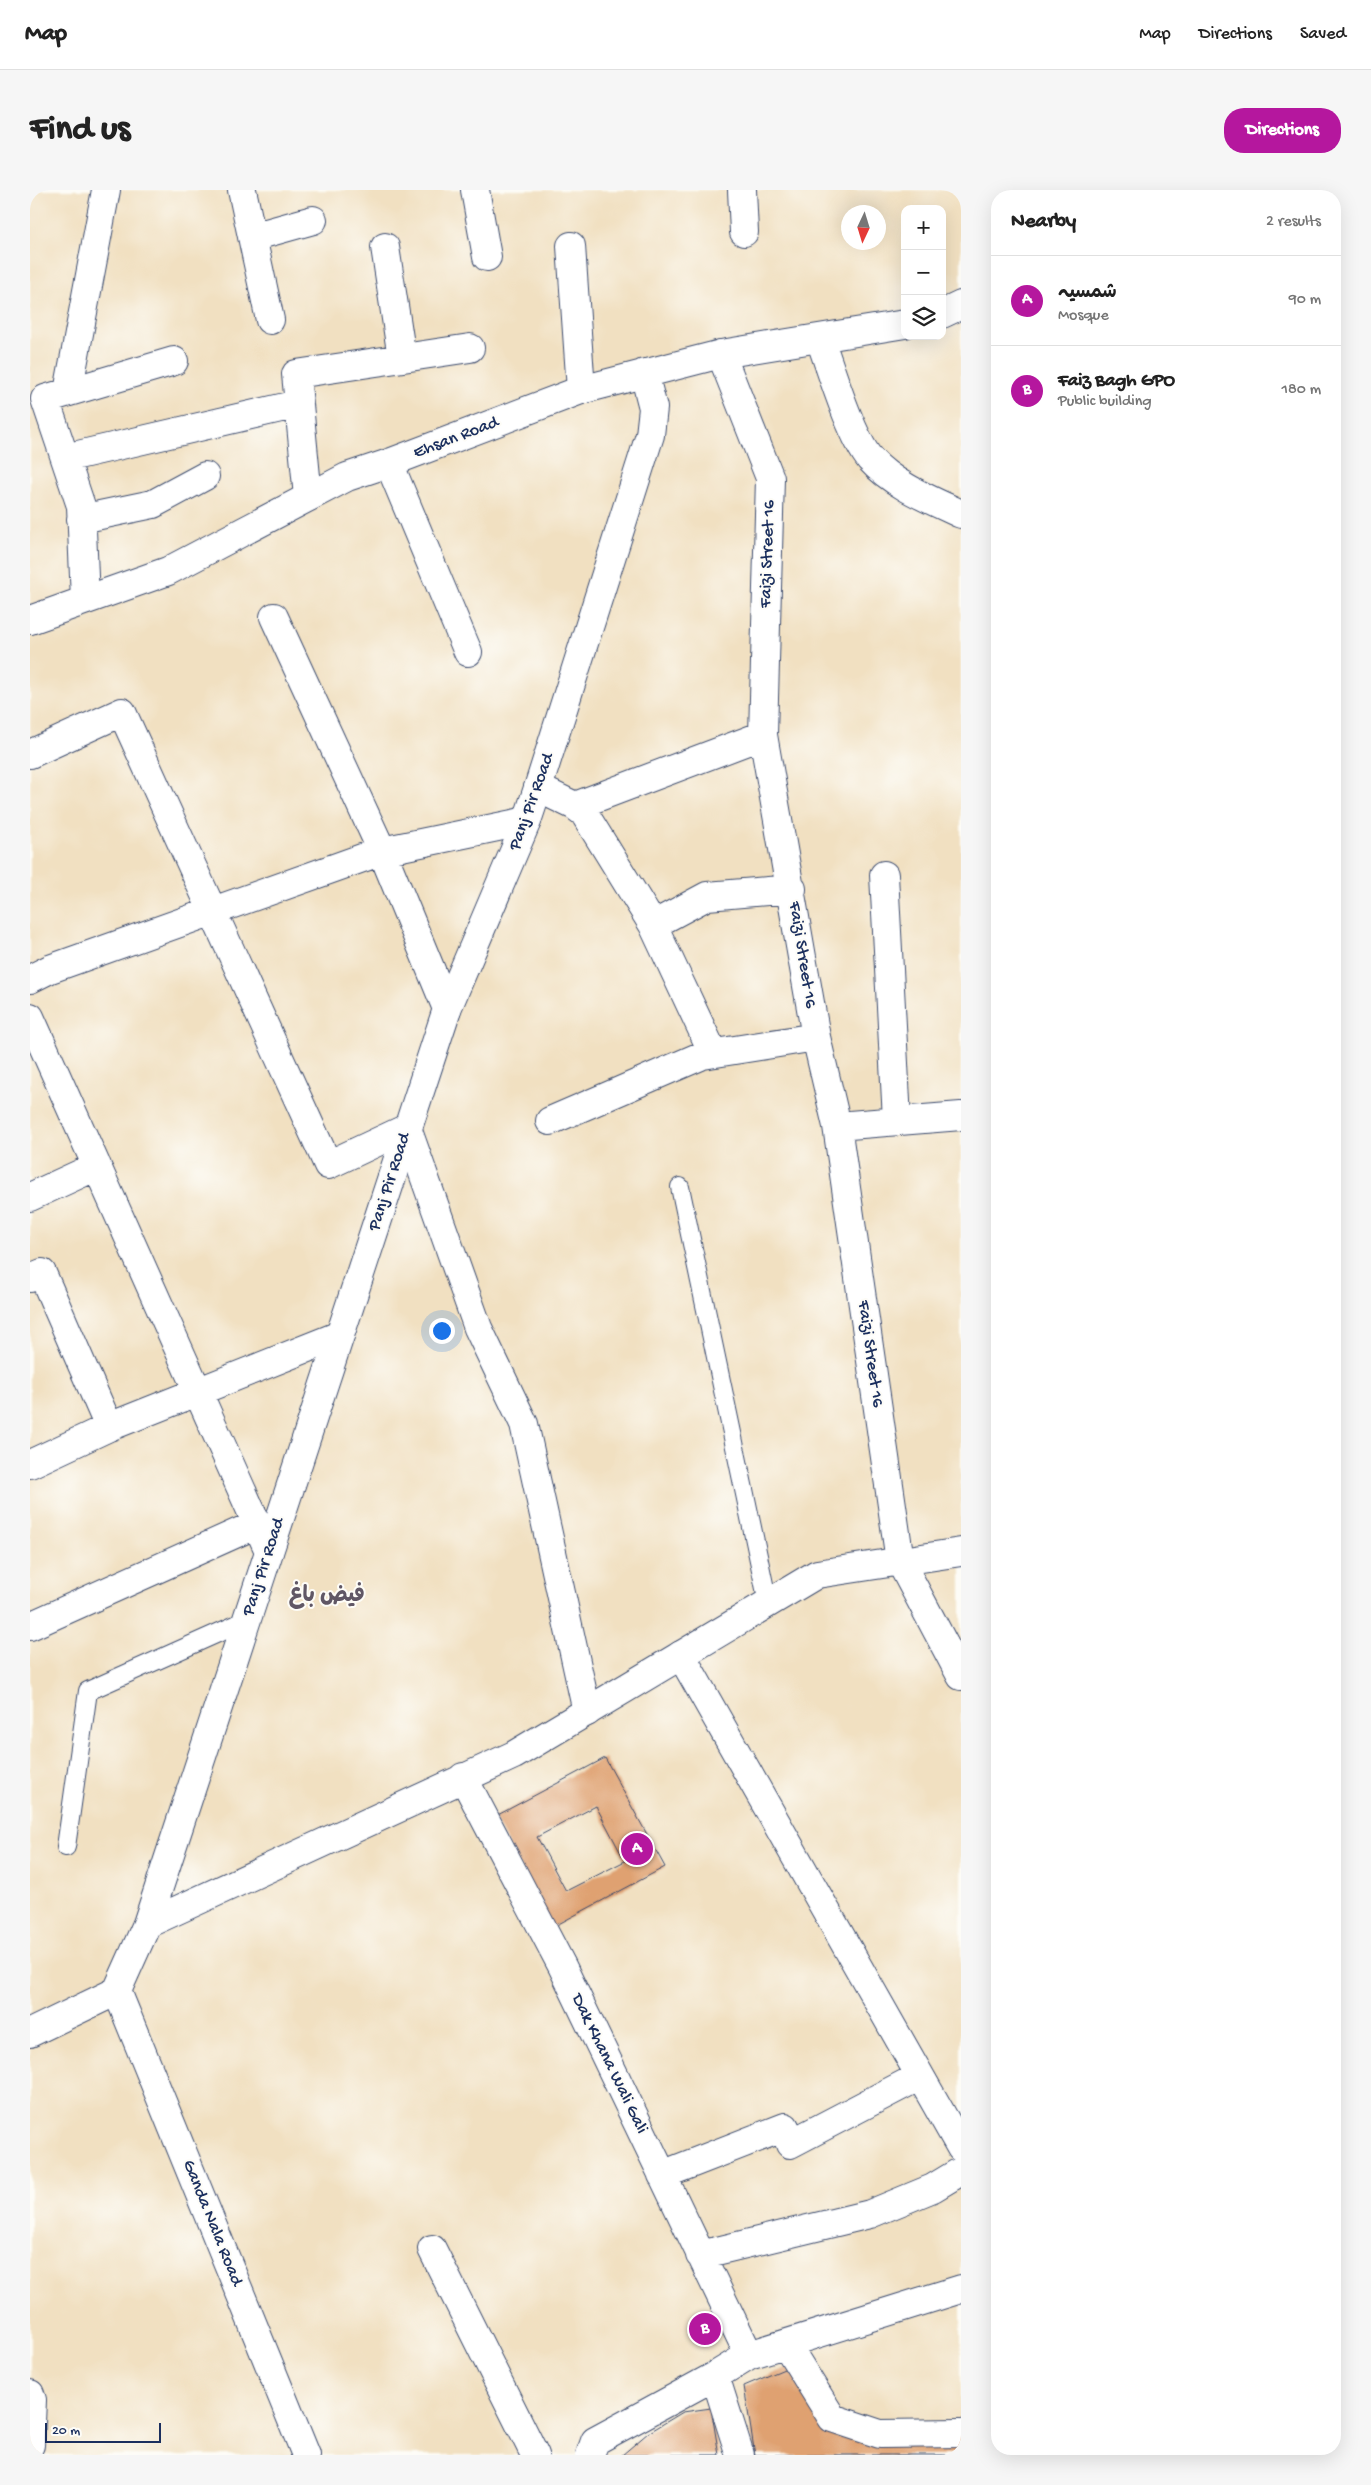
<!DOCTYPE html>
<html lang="en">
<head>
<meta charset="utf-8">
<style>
	:root { --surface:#fff; --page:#f6f6f6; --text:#222; --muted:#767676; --line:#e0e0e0; --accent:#b5179e }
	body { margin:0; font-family:"Gochi Hand","Playpen Sans Arabic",sans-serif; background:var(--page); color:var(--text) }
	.controls { position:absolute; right:15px; top:15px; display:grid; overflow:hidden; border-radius:10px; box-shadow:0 5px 20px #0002 }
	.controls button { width:45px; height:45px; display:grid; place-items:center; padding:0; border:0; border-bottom:1px solid var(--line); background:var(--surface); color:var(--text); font:25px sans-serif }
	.compass { position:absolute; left:811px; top:15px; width:45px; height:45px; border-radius:50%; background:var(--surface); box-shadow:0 5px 20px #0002; rotate:184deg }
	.scale { position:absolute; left:15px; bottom:12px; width:116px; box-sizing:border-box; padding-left:5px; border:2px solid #1b2f5e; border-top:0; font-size:14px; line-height:18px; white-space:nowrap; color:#1b2f5e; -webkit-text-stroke:4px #fdfcf7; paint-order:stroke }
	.you { position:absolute; left:411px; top:1140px; width:18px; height:18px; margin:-12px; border:4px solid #fff; border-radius:50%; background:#1a73e8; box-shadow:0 0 0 8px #1a73e833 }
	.badge { display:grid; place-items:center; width:32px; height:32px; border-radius:50%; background:var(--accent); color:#fff; font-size:16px; font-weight:700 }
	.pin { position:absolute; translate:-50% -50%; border:2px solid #fff; box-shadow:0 1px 5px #0006 }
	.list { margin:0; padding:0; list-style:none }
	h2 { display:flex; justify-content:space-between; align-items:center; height:65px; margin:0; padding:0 20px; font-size:21px }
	h2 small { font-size:16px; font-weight:400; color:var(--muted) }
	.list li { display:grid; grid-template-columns:32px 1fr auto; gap:15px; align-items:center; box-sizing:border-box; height:90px; padding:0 20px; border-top:1px solid var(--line) }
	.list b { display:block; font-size:19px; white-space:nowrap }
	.list p { margin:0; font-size:16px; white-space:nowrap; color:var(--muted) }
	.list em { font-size:16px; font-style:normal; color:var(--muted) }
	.icon { flex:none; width:28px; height:28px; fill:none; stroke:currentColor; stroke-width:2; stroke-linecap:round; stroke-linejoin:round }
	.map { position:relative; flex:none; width:931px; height:2265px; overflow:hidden; border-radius:20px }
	header { display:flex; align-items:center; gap:30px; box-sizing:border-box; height:70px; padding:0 25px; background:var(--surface); border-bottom:1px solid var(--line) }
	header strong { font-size:24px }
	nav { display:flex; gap:28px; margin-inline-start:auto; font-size:18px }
	.intro { display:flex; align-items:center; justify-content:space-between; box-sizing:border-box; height:120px; padding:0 30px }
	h1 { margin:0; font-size:35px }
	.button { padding:12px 22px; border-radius:20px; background:var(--accent); color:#fff; font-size:18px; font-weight:700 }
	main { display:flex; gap:30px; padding:0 30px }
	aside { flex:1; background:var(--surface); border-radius:20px; box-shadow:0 5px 20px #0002 }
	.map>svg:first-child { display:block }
	.building { fill:#dfa171; fill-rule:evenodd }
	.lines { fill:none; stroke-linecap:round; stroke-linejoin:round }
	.lane-casing { stroke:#3b4a6d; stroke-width:20 }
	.street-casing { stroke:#3b4a6d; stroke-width:30 }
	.secondary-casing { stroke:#3b4a6d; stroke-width:30 }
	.lane { stroke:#fff; stroke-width:18 }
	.street { stroke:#fff; stroke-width:28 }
	.secondary { stroke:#fff; stroke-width:28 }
	.labels { text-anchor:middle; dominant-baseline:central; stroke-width:4; stroke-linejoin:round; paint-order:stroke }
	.street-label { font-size:18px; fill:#1b2f5e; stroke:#fdfcf7 }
	.district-label { font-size:22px; font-weight:bold; fill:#605765; stroke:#fdfcf7 }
</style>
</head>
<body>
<header>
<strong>Map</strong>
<nav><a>Map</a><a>Directions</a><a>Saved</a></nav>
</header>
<div class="intro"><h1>Find us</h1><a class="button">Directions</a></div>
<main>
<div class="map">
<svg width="931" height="2265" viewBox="0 0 931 2265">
	<rect width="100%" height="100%" fill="#fdfcf7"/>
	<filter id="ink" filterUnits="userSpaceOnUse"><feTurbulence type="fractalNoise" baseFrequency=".02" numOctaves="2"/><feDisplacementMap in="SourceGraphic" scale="10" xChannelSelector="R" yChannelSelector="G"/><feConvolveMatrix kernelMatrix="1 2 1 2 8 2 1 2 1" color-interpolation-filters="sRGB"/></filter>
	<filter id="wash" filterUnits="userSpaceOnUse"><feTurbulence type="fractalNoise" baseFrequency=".0096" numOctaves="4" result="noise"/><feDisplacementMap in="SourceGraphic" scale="20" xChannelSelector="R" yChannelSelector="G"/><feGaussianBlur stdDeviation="1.12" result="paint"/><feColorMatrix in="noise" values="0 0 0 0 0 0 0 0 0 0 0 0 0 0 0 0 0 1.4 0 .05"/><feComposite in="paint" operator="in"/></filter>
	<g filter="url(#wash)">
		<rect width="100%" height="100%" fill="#f1e0c1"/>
		<g id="blocks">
			<path class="building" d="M575,1568l60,109 -114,61 -57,-111zM566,1616l29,55 -59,30 -29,-54z
				M766,2174l36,58 129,16v17h-206l-11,-69z
				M681,2218l8,47h-97l26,-22 35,-21z"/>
		</g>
	</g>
	<g filter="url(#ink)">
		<use href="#blocks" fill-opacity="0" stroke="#3b4a6d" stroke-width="1"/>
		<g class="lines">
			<g class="lane-casing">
				<path id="lane" d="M650,997l88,416
					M36,1657l22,-156 159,-71"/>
			</g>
			<g class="street-casing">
				<path id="street" d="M212,0l28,130
					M445,0l12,67
					M712,0l2,42
					M222,47l61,-17
					M541,56l10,144
					M355,57l17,111
					M691,164l49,124 -7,257 53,302 21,89 63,435 61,115
					M38,202l38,-202
					M35,268l233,-54
					M359,273l79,189
					M278,307l-12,-123 174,-26
					M51,329l72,-15 52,-28
					M55,410l-4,-94 -36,-107 129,-38
					M244,427l108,234 65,158
					M0,564l92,-42 206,453 79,-37 71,200 46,96 63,288
					M508,598l37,18 9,7 69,112 54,-29 85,-7
					M545,616l188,-71
					M854,685l13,245
					M623,735l60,128
					M0,789l20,-10 332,-118 145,-30
					M0,827l239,534
					M520,931l153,-66 113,-18
					M807,936l124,-10
					M0,1007l67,-31
					M0,1088l12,-5 67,154 231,-92
					M0,1274l79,-37
					M0,1436l227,-102
					M651,1465l280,493
					M433,1587l99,189 187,389
					M632,1985l123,-48 5,17 130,-68
					M402,2059l103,206
					M670,2065l170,-41 63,-26 28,-17
					M756,2154l46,74 48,16 81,-1
					M685,2186l25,79
					M0,2204l2,6 -2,45
					M560,2265l5,-14 120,-65 34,-21 212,-66"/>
			</g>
			<g class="secondary-casing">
				<path id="secondary" d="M912,124l19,-9
					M790,149c11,31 31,97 50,120 23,26 61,41 91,55
					M0,430l138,-49 179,-94 42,-14 192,-73 140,-36 184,-30
					M117,1734l367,-169 303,-181 144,-22
					M87,1801l30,-67 300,-915 80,-188 11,-33 112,-353 3,-27 -9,-35
					M87,1801l189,464
					M0,1843l87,-42"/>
			</g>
			<use href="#lane" class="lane"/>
			<use href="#street" class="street"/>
			<use href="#secondary" class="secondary"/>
		</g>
	</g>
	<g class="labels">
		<g class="street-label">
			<text transform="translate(426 248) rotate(-21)">Ehsan Road</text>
			<text transform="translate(738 364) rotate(-88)">Faizi Street 16</text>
			<text transform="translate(502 612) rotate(-70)">Panj Pir Road</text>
			<text transform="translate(772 765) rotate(81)">Faizi Street 16</text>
			<text transform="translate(360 992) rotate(-72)">Panj Pir Road</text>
			<text transform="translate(840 1164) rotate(82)">Faizi Street 16</text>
			<text transform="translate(234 1377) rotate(-72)">Panj Pir Road</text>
			<text transform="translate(579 1874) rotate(64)">Dak Khana Wali Gali</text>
			<text transform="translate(182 2033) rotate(68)">Ganda Nala Road</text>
		</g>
		<g class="district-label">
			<text x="297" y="1407">فیض باغ</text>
		</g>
	</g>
</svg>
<div class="controls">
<button>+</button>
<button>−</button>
<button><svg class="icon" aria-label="layers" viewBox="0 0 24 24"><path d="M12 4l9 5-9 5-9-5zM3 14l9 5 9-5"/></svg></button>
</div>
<svg class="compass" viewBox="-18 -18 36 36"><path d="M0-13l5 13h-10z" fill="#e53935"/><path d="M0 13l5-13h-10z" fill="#767676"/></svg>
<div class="scale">20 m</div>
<div class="you"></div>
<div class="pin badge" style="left:607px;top:1659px">A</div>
<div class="pin badge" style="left:675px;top:2139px">B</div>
</div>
<aside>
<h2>Nearby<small>2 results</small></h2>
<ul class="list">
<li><span class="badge">A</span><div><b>شمسیہ</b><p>Mosque</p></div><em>90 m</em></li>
<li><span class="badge">B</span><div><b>Faiz Bagh GPO</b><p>Public building</p></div><em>180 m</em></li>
</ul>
</aside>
</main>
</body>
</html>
